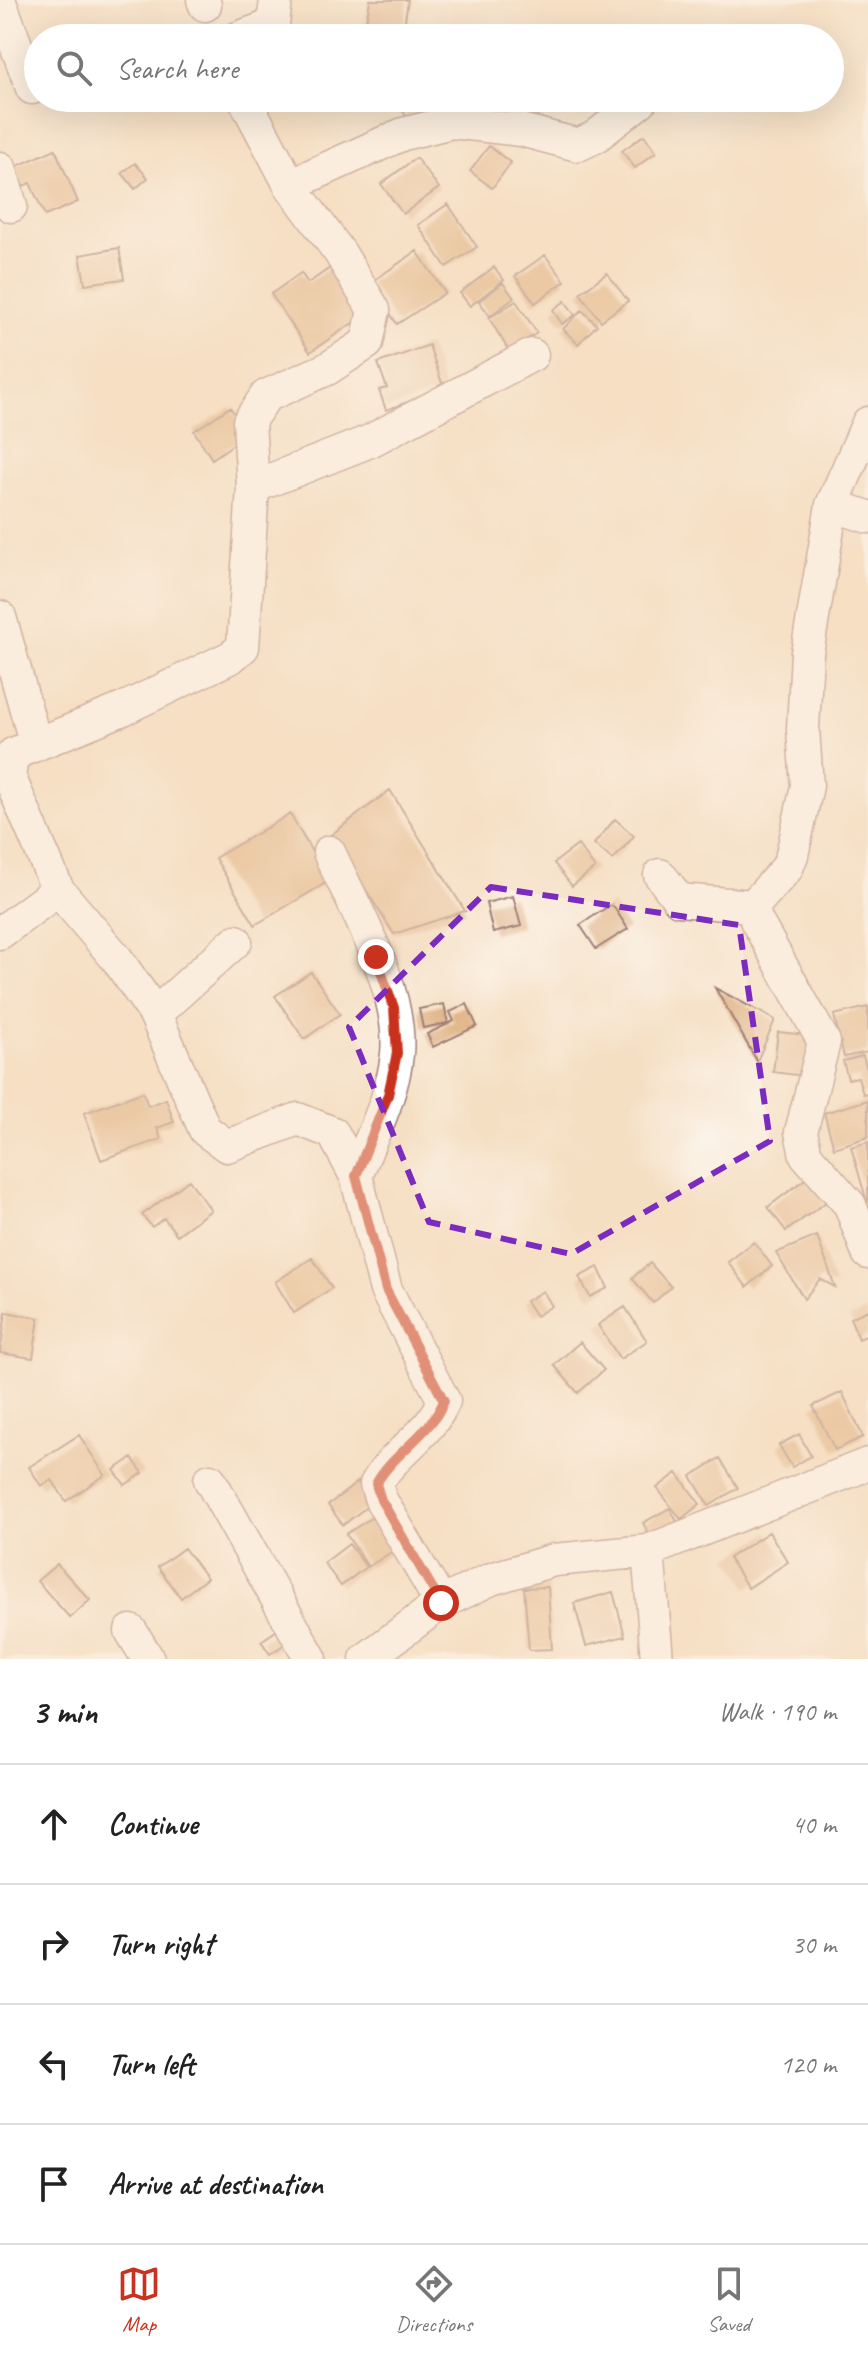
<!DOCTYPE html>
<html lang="en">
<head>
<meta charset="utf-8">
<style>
	:root { --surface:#fff; --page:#f6f6f6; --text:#222; --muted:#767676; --line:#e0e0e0; --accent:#c8321e }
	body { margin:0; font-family:Caveat,sans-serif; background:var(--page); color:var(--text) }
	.stop { position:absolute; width:24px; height:24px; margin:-18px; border:6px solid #c8321e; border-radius:50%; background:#fff }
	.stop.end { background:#c8321e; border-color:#fff; box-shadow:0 2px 8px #0008 }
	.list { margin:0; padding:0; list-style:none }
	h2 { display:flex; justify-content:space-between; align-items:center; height:104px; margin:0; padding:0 32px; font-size:34px }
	h2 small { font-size:26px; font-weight:400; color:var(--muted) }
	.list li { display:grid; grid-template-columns:52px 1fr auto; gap:24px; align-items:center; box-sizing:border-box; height:120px; padding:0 32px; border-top:2px solid var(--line) }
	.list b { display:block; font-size:30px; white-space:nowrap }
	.list em { font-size:26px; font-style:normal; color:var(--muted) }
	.icon { flex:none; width:44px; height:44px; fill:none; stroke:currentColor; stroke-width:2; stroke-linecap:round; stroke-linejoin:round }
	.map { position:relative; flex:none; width:868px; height:1659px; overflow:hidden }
	.search { position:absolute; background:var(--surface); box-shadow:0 8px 32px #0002; left:24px; right:24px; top:24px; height:88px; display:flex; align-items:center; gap:20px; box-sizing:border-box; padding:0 28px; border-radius:44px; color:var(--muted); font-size:30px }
	.sheet { height:584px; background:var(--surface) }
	nav { display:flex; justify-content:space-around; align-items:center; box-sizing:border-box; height:112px; border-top:2px solid var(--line); background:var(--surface); font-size:22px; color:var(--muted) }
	nav a { display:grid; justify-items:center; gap:4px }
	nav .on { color:var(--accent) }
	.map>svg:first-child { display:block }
	.building { fill:#dfb080 }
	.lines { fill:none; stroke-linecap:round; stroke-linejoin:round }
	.minor-casing { stroke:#a07f77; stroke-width:35 }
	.minor { stroke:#fff; stroke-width:32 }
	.route { stroke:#c8321e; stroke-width:10 }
	.marked { fill:none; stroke:#7b2cbf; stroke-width:6; stroke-dasharray:16 10; stroke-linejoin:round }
</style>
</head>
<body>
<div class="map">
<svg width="868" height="1659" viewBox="0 0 868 1659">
	<rect width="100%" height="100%" fill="#fff"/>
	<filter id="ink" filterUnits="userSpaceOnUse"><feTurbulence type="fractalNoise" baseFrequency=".0125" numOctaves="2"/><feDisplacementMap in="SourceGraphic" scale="16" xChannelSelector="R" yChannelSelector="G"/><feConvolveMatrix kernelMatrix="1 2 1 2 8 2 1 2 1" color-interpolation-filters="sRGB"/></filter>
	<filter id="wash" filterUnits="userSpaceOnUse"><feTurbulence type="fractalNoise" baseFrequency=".006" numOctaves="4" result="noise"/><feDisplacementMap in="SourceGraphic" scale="32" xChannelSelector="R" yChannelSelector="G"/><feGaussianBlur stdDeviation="1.8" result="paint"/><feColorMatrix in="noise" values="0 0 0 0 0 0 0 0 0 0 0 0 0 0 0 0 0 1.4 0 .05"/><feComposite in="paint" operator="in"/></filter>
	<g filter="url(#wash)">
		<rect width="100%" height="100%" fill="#f5dfc3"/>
		<g id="blocks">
			<path class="building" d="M370,0h38l-5,34 -38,-6z
				M394,98h34l10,14 -24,16z
				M644,135l12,17 -21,16 -13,-17z
				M489,146l22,17 -19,25 -22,-17z
				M55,149l23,53 -33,14 -15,-33 -9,4 -8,-19z
				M416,158l23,30 -36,26 -22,-30z
				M135,163l13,15 -13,11 -13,-16z
				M448,204l29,43 -31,20 -28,-42z
				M119,248l5,31 -39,5 -5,-29z
				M417,251l28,42 -48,31 -27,-41z
				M545,255l20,26 -30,22 -20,-27z
				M333,266l33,48 -56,38 -39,-58 30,-21 7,10z
				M494,267l10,13 -34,26 -10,-13z
				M607,273l21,28 -27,20 -21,-28z
				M503,283l11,15 -24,18 -11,-15z
				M516,301l21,32 -28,18 -20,-33z
				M565,301l10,14 -13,9 -9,-14z
				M582,310l15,15 -19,19 -15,-15z
				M429,345l15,44 -58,21 -7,-20 8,-2 -9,-25z
				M230,407l18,27 -36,25 -18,-28z
				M390,790l75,121 -71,23 -63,-99z
				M290,814l39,67 -74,44 -40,-67z
				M615,819l19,17 -21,24 -19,-16z
				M578,845l17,23 -23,18 -18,-23z
				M513,896l8,30 -28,7 -7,-30z
				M612,904l16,25 -32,20 -16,-24z
				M311,972l29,42 -36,25 -29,-43z
				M715,988l60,32 -18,41z
				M444,1004l4,19 -25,5 -4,-19z
				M467,1004l10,22 -44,21 -6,-13 27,-13 -4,-9z
				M868,1007v45l-24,5 -10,-42z
				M778,1032l38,4 -5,41 -38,-5z
				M863,1056l5,17v20l-5,1 -5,-17 -10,2 -5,-18z
				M143,1092l5,14 18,-7 8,23 -17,6 4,11 -60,21 -17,-47z
				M868,1100v37l-34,11 -10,-35z
				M868,1142v60h-1l-16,-55z
				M808,1177l18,25 -40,29 -18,-24z
				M189,1180l22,30 -34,25 -13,-17 -12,9 -10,-12z
				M817,1236l18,51 -15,-8 -16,20 -28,-46z
				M754,1242l18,24 -25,21 -19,-25z
				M312,1258l20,30 -38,25 -19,-31z
				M650,1263l21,24 -18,16 -21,-25z
				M598,1267l10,21 -18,9 -11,-20z
				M543,1291l9,15 -16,10 -10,-15z
				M625,1307l22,34 -27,18 -22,-34z
				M868,1310v25l-9,4 -9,-21z
				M6,1312l33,6 -6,40 -33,-5z
				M580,1342l24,28 -26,23 -24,-28z
				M842,1392l21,45 -28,13 -22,-44z
				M799,1434l12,22 -19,11 -13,-22z
				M79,1435l26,40 -39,26 -14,-21 -11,6 -12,-19z
				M132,1458l11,15 -18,12 -11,-15z
				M720,1458l18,30 -29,18 -18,-30z
				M677,1473l23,31 -19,15 -24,-31z
				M362,1479l15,20 -34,26 -15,-20z
				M670,1508l10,20 -26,14 -11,-19z
				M374,1516l22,33 -28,18 -22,-33z
				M769,1532l19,30 -40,26 -19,-30z
				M349,1544l17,23 -25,19 -17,-23z
				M184,1548l23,30 -26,20 -23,-31z
				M57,1564l33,36 -20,18 -33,-37z
				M548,1587l4,62 -23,1 -5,-62z
				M613,1592l12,44 -39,10 -12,-43z
				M282,1627l9,13 -21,14 -9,-13z"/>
		</g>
	</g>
	<g filter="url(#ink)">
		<use href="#blocks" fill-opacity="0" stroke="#a07f77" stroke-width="2"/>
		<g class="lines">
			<g class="minor-casing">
				<path id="minor" d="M203,0l2,5
					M0,2l32,86
					M238,38l35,-13 3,-25
					M0,168l11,38
					M290,185l113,-51 49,-12 69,8 57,15 17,-8 46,-36
					M868,423l-36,82 -25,148 -4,76 4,57 -15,69 -5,13 -34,38 3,14 68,122 -23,90 5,23 44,50 18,48
					M253,487l117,-46 162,-86
					M832,505l36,12
					M0,617l36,128
					M329,852c26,57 74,138 68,202 -4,42 -26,83 -41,122
					M660,875l19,25 74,6
					M58,890l-49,-114 4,-22 110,-45 108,-52 12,-10 10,-160 -4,-66 17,-25 61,-27 40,-26 7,-33 -34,-57 -50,-68 -46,-87
					M0,933l58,-43 59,69 38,55 50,116 22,16 71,-27 35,14 23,43 30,114 58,111c-14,34 -50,51 -68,83l5,16 60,103
					M155,1014l81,-73
					M210,1480l101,179
					M648,1551l9,108
					M131,1631l17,28
					M366,1659l75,-56 50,-24 63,-19 94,-9 220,-87"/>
			</g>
			<use href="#minor" class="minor"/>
		</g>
	</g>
	<g class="lines" filter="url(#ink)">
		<path class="route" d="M376,957l18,51 3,45 -9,42 -32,81 30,114 58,111c-14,34 -50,51 -68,83l5,16 60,103"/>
	</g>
	<path d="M0 0H868V1659H0ZM491,887l248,38 31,216 -199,113 -142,-32 -80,-195z" fill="#f5dfc3" fill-opacity=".55" fill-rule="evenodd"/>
	<path class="marked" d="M491,887l248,38 31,216 -199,113 -142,-32 -80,-195z"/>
</svg>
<div class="stop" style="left:441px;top:1603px"></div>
<div class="stop end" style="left:376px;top:957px"></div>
<div class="search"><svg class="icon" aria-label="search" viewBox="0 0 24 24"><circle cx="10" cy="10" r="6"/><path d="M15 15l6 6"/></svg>Search here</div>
</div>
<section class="sheet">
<h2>3 min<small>Walk · 190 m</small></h2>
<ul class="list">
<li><svg class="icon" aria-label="ahead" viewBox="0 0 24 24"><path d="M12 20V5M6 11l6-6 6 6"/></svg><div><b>Continue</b></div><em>40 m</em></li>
<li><svg class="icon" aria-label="right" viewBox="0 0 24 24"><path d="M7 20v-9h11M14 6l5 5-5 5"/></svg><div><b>Turn right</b></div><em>30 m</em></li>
<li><svg class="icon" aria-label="left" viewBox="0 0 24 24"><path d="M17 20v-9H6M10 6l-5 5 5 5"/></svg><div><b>Turn left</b></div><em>120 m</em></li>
<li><svg class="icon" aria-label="arrive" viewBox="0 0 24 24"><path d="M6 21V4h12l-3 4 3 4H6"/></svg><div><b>Arrive at destination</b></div></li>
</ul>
</section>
<nav>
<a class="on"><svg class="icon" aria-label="map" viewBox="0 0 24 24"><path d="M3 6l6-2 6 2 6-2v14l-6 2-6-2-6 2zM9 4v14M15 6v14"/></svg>Map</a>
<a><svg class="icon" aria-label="directions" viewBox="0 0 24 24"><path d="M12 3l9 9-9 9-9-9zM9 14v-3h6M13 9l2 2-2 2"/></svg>Directions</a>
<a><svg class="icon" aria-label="saved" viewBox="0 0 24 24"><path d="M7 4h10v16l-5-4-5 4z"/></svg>Saved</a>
</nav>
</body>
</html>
